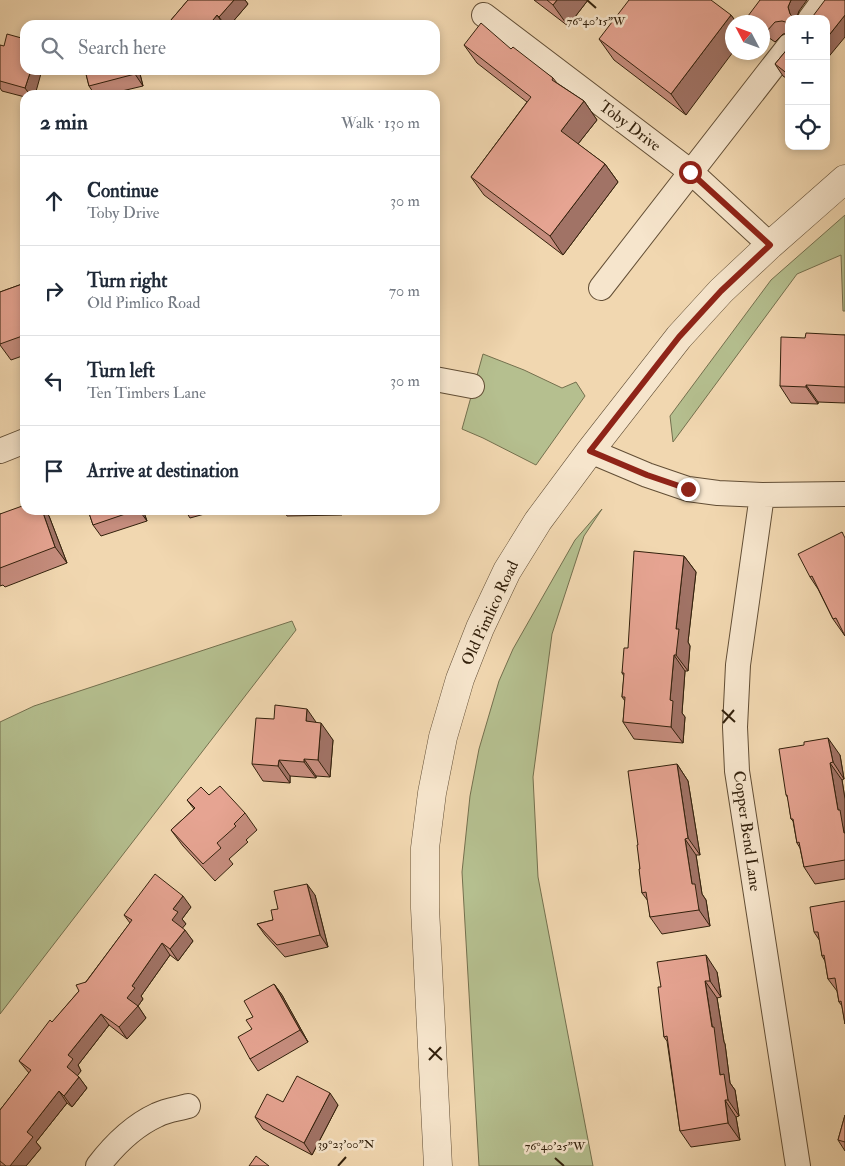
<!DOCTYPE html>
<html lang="en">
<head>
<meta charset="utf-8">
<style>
	:root { --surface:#fff; --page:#f2f2f3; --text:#1f2937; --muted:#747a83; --line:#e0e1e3 }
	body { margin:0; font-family:"IM FELL Double Pica",serif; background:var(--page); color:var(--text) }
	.controls { position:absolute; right:15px; top:15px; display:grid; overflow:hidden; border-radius:10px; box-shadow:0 2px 8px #0003 }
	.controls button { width:45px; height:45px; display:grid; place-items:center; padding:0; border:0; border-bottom:1px solid var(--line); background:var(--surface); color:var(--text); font:25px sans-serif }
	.compass { position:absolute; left:725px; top:15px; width:45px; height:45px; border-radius:50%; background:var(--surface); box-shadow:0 2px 8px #0003; rotate:311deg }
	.stop { position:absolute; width:15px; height:15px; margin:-11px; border:4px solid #8f2418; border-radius:50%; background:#fff }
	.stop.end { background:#8f2418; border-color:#fff; box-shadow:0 1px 5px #0008 }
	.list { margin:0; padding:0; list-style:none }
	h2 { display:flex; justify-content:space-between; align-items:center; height:65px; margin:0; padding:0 20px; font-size:21px }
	h2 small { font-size:16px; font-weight:400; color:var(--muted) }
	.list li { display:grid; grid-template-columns:32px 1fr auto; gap:15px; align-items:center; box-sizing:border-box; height:90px; padding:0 20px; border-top:1px solid var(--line) }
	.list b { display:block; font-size:19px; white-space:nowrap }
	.list p { margin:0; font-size:16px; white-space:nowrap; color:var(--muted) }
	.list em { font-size:16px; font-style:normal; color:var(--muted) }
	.icon { flex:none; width:28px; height:28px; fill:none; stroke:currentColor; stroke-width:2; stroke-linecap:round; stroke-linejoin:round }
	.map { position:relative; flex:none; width:845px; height:1166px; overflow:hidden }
	.search { position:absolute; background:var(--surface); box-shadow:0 2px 8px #0003; left:20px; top:20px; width:420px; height:55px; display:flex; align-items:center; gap:12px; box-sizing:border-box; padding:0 18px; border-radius:15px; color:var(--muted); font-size:19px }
	.panel { position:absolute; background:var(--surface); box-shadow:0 2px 8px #0003; left:20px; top:90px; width:420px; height:425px; border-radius:15px }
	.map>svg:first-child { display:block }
	.green { fill:#b5bf8f; stroke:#74704e }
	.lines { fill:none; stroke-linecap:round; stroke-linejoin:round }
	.minor-casing { stroke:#624e35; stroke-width:26 }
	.tertiary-casing { stroke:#624e35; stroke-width:29 }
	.minor { stroke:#f6e5cc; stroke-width:24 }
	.tertiary { stroke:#f6e5cc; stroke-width:28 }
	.wall { fill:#c68d7e; stroke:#33210c }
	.shaded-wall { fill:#a17366; stroke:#33210c }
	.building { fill:#e6a492; stroke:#33210c }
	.route { stroke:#8f2418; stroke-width:6 }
	.ticks { fill:none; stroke:#33210c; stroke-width:2 }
	.labels { text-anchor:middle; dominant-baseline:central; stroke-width:5; stroke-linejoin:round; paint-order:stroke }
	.street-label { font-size:16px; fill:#33210c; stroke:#f6e5cc }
	.ticks-label { font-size:12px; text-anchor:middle; fill:#33210c; stroke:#f6e5cc; stroke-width:5; stroke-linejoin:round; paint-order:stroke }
</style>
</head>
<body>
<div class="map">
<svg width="845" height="1166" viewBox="0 0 845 1166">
	<rect width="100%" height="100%" fill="#f1d7b0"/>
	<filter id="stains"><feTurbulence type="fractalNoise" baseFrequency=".004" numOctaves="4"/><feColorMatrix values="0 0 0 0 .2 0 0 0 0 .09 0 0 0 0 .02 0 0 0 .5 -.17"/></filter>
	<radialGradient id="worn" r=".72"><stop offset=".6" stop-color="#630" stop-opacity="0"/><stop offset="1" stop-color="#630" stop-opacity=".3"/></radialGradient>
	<path class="green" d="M845,215v96h-2l-2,-56 -44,19 -124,168 -3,-26 101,-136z
		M483,354l41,16 38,18 14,-6 9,14 -49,69 -53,-27 -21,-9z
		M602,509l-18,27 -32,98 -19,143 5,100 55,289h-114l-17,-294 8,-76 9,-47 20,-68 14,-32 62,-109z
		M292,621l4,9 -296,384v-292l34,-16z"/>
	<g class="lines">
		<g class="minor-casing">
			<path id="minor" d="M484,15l207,157 79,73
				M810,19l14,-19
				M601,288l188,-242
				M435,379l37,7
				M0,451l25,-10
				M590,451l57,24 41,14 30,4 44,2 83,-1
				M762,495l-24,170 -3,62 2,44 61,395
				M98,1166c16,-21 35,-40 59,-51 10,-5 21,-6 31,-9"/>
		</g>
		<g class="tertiary-casing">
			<path id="tertiary" d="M438,1166l-13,-258v-60l7,-55 11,-56 17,-58 20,-51 27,-57 31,-50 52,-70 89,-114 42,-46 49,-46 75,-66"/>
		</g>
		<use href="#minor" class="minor"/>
		<use href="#tertiary" class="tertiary"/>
	</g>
	<path class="wall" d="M188,0h57l3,4 -18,21h-55l-4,-5z
		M534,0h54l-20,26z
		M799,11l-3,8h-7v14l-6,1 -8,8 -13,-9v-11h-10l-4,-6z
		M731,15l5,7h-4l-46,93 -72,-55 -15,-21z
		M0,45l35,50h-10v2l-23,-6 -2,-3z
		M464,45l47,4 42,29 4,5 27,18 13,19 -19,24 27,20 13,18 -55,73 -79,-60 -13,-18 56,-75 -50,-39z
		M789,47v33l-6,-4 -8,-12z
		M85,70h54l4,16 -38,9h-10l-6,-9z
		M25,283v72l-14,5 -11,-15v-53z
		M845,335v68l-27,-1v2l-27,-1 -11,-17 25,-48z
		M88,510h55l4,11 -46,15 -8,-11z
		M185,510h34l-29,8z
		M220,510h12l-10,3z
		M283,510h59v5l-55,1z
		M0,514l49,2 18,47 -62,24 -2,-2 -3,1z
		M842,532l3,104 -12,-17 -15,-30 -8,-12z
		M684,556l12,16 -8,70 2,4 -2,25h-3l-3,42 3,4 -2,26 -49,-4 -11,-17 2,-21 -3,-4 2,-21 -2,-3 6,-25z
		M316,722l17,18 -3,37 -14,-1v2l-26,-2v7l-27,-2 -11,-17z
		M840,755l4,24 -2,1 3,19v80l-30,5 -11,-17 -4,-19 -3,-5 -4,-22 -2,-2 -3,-21 -2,-3z
		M677,764l11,17 12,74h-4l6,39 4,6 4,26 -48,8 -12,-17 -2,-16 -6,-8 -4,-48z
		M209,795l36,18 12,17 -11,10 2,2 -19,17 4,5 -18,17 -32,-35 -12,-16 23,-21 -7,-9z
		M315,895l13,52 -43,10 -20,-22 -8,-11 16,-4 5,-11z
		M845,901v123l-3,-18 -3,-4 -2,-11 -9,-12 -3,-18 -3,-5 -2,-15 -6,-9z
		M191,907l-9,12 4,5 -4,4 11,13 -15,20 -8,-6 -29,41 2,3 -5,7 8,12 -19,21 -18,-14 -31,40 3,6 -4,4 10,13 -15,19 -5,-4 -31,39 5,6 -15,18h-26v-56l29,-37 -10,-12 60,-70 51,-68 -6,-8z
		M717,972l4,25 -4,1 7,44 1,2 5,39 5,7 4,26 -3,1 4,23 -49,7 -11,-16 -13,-90 -3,-4 -3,-50z
		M274,984l8,11 26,47 -50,29 -8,-12 3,-42z
		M283,1102l55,3 -26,50 -49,-26 -8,-12z
		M845,1115v36l-7,-11z"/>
	<path class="shaded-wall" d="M234,0h11l3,4 -18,21h-5l-6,-8z
		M557,0h31l-20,26 -15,-21z
		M791,0h16l-8,11 -3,8h-3l-3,-5 -2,-7z
		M217,15l7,10h-15z
		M731,15l5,7h-4l1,30 -47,63 -15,-21z
		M845,15v22l-19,23v-21z
		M31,70h11l-7,25h-5l-5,-7z
		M134,70h5l4,16 -8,-12z
		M584,101l13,19 -23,29 -13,-18z
		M605,164l13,18 -55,73 -13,-19z
		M806,385l12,17v2l-12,-17z
		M42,510h3l4,6 18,47 -12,-16z
		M139,510h4l4,11z
		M339,510h3v5z
		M684,556l12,16 -8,70 2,4 -2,25 -12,-16v-26z
		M674,655l11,16 -3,42 3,4 -2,26 -12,-16 -1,-27z
		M307,709l11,16 -12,-4z
		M321,723l12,17 -3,37 -12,-17z
		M828,738l12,17 4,24 -11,-17z
		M304,759l12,17v2l-12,-16z
		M279,760l11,16v7l-12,-17z
		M830,763l12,17 3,19v36l-7,-25z
		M677,764l11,17 12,74 -12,-17z
		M685,839l11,16 6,39 4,6 4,26 -11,-16 -7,-26z
		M307,884l8,11 13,52 -8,-12z
		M183,896l8,11 -9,12 4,5 -6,7 -8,-11 1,-11z
		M185,930l8,11 -15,20 -8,-12z
		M162,943l8,12 -29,41 2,3 -5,7 8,12 -19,21 -8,-12 8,-29 5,-12z
		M706,955l11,17 4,25 -11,-16z
		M705,981l12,17 7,44 1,2 5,39 5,7 4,26 -11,-16 -8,-25z
		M274,984l8,11 26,47 -8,-12z
		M101,1014l8,11 -31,40 3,6 -6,8 -8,-12 1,-12z
		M79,1077l8,11 -15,19 -8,-11z
		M59,1091l8,12 -31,39 5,6 -15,18h-16l17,-34z
		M330,1093l8,12 -26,50 -8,-12z
		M725,1100l11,17 4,23 -12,-17z"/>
	<path class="building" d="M188,0h46l-15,17 -2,-2 -8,10h-31l-7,-5z
		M547,0h10l-4,5z
		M629,0h82l20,15 -60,79 -72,-55z
		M760,0h31l-3,7 2,7 5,5h-6v4l-7,-2 -7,1 -8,9 -5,-4v-5h-6l-8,-6z
		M825,0h20v15l-19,24v-20h-17l4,-3z
		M481,23l30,26 2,-2 40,31 -1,2 32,21 -23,30 44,33 -55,72 -79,-59 60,-80 -67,-52z
		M7,34l18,5v31h6l-6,18 -25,-7v-36l4,1z
		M789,47v28l-14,-11z
		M85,70h49l1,4 -46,12z
		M25,283v52l-25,9v-52z
		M806,333l39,2v52l-39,-2v2l-26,-1 1,-49 24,1z
		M25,505v5h17l13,37 -55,21v-54z
		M88,510h49l-44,15z
		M842,532l3,6v98l-9,-18 -3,1 -21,-43 -2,1 -12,-23z
		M634,551l50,5 -8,73h3l-3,26h-2l-4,45 3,1 -2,26 -48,-5 2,-25h-3l2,-24h-2l2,-25h4z
		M275,705l32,4 -1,12 15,2 -3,37 -14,-1v3l-25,-2 -1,6 -26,-2 4,-46 18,1z
		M828,738l5,24 -3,1 8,47h2l4,23h1v27l-41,7 -5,-25 -2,1 -4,-24h-2l-4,-24h-1l-7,-46 25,-4v-3z
		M677,764l11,74 -3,1 7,45h3l4,26 -49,7 -4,-25 -4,1 -3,-24h1l-3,-24h1l-10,-74z
		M220,786l25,27 -11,11 2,2 -19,17 4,5 -18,16 -32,-34 24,-22 -8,-8 14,-13 8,8z
		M155,874l28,22 -10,13 5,3 -6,8 13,10 -15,19 -8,-6 -30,43 3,2 -8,10 11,8 -19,21 -18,-13 -33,41 5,4 -6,8 12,10 -15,19 -5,-5 -32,41 6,5 -23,29h-4l-6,-5v-51l31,-40 -12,-9 31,-41 2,2 27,-31 -3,-6 10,-3 46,-62 -8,-5z
		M307,884l13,51 -43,10 -20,-21 16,-4 -2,-10 7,-1 -4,-18z
		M845,901v123l-4,-23 -2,1 -4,-24 -7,1 -4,-24 -2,1 -4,-24h-4l-4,-25z
		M706,955l4,26h-5l7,46h2l6,48 4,-1 4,26h-3l3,23 -48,8 -13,-95 -3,1 -6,-50h3l-4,-25z
		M274,984l26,46 -50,29 -12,-22 14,-8 -6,-9 7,-3 -9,-16z
		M297,1076l33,17 -26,50 -49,-26 12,-23 16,8z
		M845,1115v27l-7,-2z
		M256,1156l13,10h-20z"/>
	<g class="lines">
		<path class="route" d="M688,489l-41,-14 -57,-24 89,-114 42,-46 49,-46 -80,-73"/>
	</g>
	<path class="ticks" d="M587,0l9,8M722,710l13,12M723,723l11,-13M429,1048l13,12M429,1060l12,-13M555,1158l9,8M338,1166l8,-9"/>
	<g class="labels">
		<g class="street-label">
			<text transform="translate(630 126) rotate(37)">Toby Drive</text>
			<text transform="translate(490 613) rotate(-65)">Old Pimlico Road</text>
			<text transform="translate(747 831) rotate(82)">Copper Bend Lane</text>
		</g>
	</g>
	<g class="ticks-label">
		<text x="596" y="25">76°40'15"W</text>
		<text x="346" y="1148">39°23'00"N</text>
		<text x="555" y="1150">76°40'25"W</text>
	</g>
	<rect width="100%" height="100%" filter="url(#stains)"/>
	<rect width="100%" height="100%" fill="url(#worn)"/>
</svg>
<div class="controls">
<button>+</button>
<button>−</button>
<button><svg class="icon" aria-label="locate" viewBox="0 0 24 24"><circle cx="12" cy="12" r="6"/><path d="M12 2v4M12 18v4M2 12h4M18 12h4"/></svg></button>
</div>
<svg class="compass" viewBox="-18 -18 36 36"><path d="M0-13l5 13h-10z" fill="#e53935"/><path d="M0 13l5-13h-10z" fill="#747a83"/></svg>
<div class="stop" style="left:690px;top:172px"></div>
<div class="stop end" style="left:688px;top:489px"></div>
<div class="search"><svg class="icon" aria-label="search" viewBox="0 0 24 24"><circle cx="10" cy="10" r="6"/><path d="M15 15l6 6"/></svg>Search here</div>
<section class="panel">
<h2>2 min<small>Walk · 130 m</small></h2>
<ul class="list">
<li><svg class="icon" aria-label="ahead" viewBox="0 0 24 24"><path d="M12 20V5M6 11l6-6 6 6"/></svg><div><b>Continue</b><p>Toby Drive</p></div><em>30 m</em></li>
<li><svg class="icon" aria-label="right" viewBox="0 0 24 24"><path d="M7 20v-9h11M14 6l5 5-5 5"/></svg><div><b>Turn right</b><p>Old Pimlico Road</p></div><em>70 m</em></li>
<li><svg class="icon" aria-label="left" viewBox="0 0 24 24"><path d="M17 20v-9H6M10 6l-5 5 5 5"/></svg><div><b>Turn left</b><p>Ten Timbers Lane</p></div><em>30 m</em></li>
<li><svg class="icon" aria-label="arrive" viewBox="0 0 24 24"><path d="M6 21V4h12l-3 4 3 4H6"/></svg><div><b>Arrive at destination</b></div></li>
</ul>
</section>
</div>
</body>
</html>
